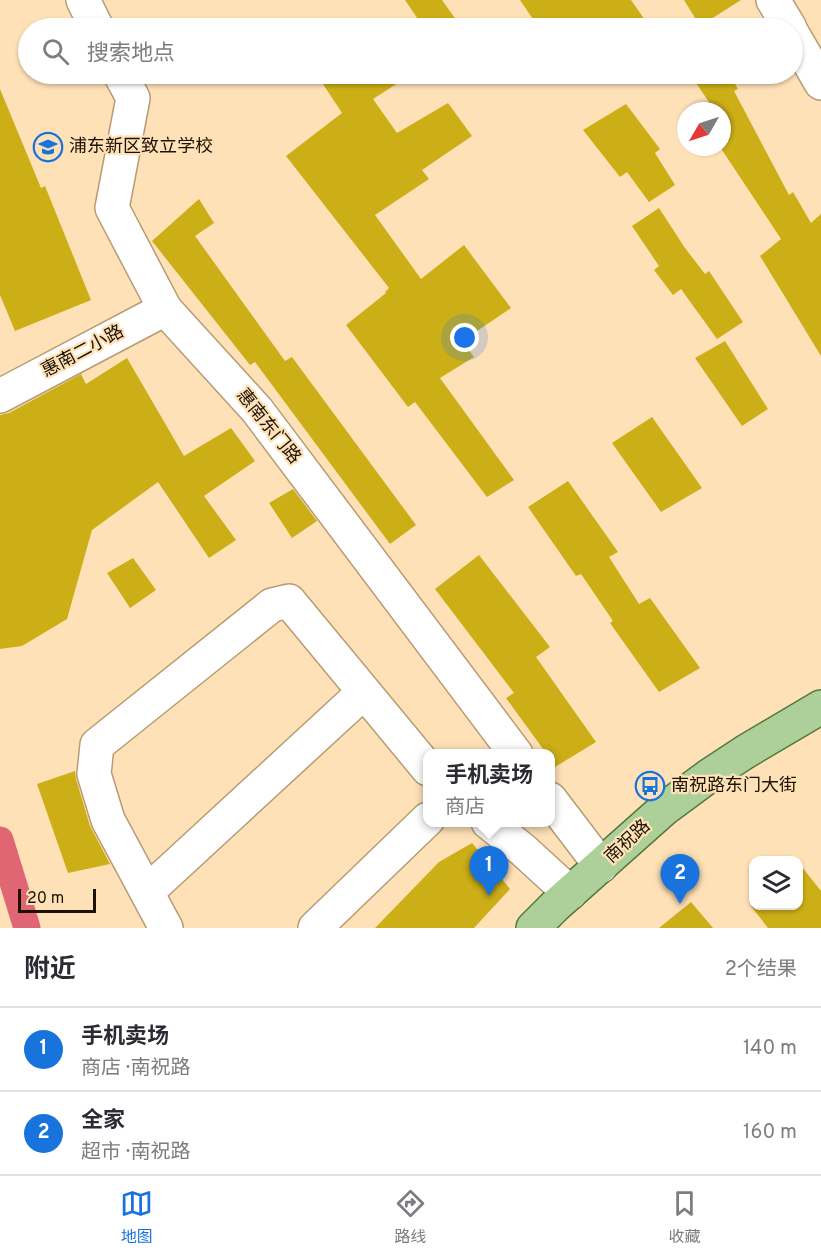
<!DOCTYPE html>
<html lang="zh">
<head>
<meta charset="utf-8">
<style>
	:root { --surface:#fff; --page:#f2f2f3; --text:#2b2b33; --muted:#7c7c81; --line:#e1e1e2; --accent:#1873dd }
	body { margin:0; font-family:Overpass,"Noto Sans SC",sans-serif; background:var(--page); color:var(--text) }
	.controls { position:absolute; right:18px; bottom:18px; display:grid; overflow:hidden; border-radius:12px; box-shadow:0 2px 4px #0004 }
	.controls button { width:54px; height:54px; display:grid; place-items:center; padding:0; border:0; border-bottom:2px solid var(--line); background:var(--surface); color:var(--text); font:30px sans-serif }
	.compass { position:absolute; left:677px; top:102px; width:54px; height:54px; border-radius:50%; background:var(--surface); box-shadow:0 2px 4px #0004; rotate:231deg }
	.scale { position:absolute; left:18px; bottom:15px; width:78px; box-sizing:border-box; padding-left:6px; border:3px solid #1c1204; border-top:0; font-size:16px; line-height:21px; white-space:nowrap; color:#1c1204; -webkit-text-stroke:4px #ffe1b8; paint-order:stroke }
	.you { position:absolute; left:465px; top:338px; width:21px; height:21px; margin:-15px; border:4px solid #fff; border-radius:50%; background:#1a73e8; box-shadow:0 0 0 9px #1a73e833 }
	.badge { display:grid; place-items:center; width:39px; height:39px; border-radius:50%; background:var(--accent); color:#fff; font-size:20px; font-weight:700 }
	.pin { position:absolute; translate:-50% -50px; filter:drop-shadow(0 2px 3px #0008) }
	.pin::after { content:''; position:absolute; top:32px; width:21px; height:18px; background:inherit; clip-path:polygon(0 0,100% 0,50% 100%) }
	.popup { position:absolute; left:423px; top:749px; width:132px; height:78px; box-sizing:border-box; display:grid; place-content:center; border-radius:12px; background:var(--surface); filter:drop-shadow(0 2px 4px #0005); font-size:20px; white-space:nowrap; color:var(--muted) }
	.popup b { font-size:22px; color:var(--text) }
	.popup::after { content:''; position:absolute; left:50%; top:100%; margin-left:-12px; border:12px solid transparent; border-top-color:var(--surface) }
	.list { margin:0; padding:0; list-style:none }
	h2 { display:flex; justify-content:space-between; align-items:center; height:78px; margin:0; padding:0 24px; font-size:26px }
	h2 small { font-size:20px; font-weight:400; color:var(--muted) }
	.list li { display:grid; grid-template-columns:39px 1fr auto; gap:18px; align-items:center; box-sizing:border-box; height:84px; padding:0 24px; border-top:2px solid var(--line) }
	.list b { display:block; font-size:22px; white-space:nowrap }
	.list p { margin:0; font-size:20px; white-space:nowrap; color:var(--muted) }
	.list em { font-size:20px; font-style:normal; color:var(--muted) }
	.icon { flex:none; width:33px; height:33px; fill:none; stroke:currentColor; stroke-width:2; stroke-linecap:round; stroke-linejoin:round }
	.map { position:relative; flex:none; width:821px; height:928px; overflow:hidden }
	.search { position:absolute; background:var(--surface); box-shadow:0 2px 4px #0004; left:18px; right:18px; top:18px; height:66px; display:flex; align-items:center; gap:15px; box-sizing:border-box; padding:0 21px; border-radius:33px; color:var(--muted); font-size:22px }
	.sheet { height:246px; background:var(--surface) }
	nav { display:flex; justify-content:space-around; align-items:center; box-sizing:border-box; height:84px; border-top:2px solid var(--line); background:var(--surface); font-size:16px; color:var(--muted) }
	nav a { display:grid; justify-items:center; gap:3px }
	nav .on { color:var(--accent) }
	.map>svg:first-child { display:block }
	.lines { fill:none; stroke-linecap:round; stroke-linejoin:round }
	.canal { stroke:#df6672; stroke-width:27 }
	.building { fill:#ccae17 }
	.minor-casing { stroke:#b79b74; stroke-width:36 }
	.major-casing { stroke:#57793b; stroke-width:36 }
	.minor { stroke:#fff; stroke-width:33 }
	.major { stroke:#add09b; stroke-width:33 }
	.labels { text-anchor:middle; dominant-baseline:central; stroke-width:4.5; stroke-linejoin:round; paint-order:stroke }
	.poi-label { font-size:18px; fill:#1c1204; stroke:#ffe1b8; text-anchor:start }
	.street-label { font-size:18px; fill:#1c1204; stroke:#ffe1b8 }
</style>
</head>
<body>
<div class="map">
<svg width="821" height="928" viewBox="0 0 821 928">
	<rect width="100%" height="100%" fill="#ffe1b8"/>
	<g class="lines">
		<path class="canal" d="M0,840l27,88"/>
	</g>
	<path class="building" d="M405,0h37l20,28h-38z
		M520,0h111l14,20 -2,1 5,7h-109z
		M684,0h57l-41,26z
		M341,74h71l-39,25 24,34 51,-30 24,33 -50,34 7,9 -54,36 46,64 43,-34 47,63 -49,33 12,16 -34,21 74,102 -27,17 -72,-95 -7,5 -62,-82 40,-32 -1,-1 4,-4 -103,-132 56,-43 -19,-29z
		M690,74h39l9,15 -4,2 55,104 4,-3 18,31 10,-9v142l-61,-100 21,-17 -59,-89v-39h-7z
		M0,89l41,99 4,-2 46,114 -76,31 -15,-36z
		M626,104l34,45 -5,4 20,32 -26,17 -22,-30 -7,5 -37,-47z
		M199,199l15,24 -19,13 90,125 7,-4 124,168 -26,19 -135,-182 -5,3 -98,-124z
		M659,208l26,40 20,26 4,-3 34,51 -26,17 -36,-50 -8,6 -19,-25 5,-4 -27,-40z
		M725,341l43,68 -26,17 -47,-68z
		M127,358l57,98 47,-28 24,33 -51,35 32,44 -27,18 -51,-76 -66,48 -25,89 -45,27 -22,3v-234l9,-2 72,-39 5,10z
		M652,417l50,71 -41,24 -49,-69z
		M568,481l50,71 -9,5 30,47 11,-6 50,70 -41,24 -49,-69 3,-2 -32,-47 -5,2 -48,-69z
		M293,489l24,32 -25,17 -23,-35z
		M479,555l71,92 -14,10 60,85 -41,25 -5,-7v-7h-4l-40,-55 8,-5 -79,-104z
		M133,558l23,32 -26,18 -23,-35z
		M75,771l1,8 14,47 20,38 -42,9 -31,-89z
		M472,843l38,46 -36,39h-99l64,-66z
		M798,862l23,29v37h-53l-17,-22h47z
		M691,902l22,26h-54z"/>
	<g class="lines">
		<g class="minor-casing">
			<path id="minor" d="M83,0l14,28
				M773,0l17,28
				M792,33l29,50
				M120,74l13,24 -21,110 53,101 92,101 259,344
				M0,396l165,-87
				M550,799l51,67
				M488,822l35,28 47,43
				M147,892l217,-200
				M166,928l-58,-108 -14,-46 3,-29 175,-140 17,-4 139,168
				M315,928l113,-109"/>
		</g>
		<g class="major-casing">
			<path id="major" d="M533,928l22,-22 109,-97 46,-34 35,-23 76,-45"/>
		</g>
		<use href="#minor" class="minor"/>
		<use href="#major" class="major"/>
	</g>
	<defs>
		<g id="school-ring" transform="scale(1.5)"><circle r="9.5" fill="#ffe1b8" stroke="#1873dd" stroke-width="1.5"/><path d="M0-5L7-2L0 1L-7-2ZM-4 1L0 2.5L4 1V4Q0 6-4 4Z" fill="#1873dd"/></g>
		<g id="bus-ring" transform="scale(1.5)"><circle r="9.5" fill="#ffe1b8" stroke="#1873dd" stroke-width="1.5"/><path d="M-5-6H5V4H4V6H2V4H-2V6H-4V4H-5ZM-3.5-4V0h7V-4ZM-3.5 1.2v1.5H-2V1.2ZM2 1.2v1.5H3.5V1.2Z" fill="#1873dd"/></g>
	</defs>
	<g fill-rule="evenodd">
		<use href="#school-ring" x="48" y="147"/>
		<use href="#bus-ring" x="650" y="786"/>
	</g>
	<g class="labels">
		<g class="poi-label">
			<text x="69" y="147">浦东新区致立学校</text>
			<text x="671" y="786">南祝路东门大街</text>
		</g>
		<g class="street-label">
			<text transform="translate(83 352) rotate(-28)">惠南二小路</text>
			<text transform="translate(268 427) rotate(51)">惠南东门路</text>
			<text transform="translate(628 842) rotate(-43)">南祝路</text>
		</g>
	</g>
</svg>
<div class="controls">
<button><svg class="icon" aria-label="layers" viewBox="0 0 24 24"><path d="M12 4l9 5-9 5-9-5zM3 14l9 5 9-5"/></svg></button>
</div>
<svg class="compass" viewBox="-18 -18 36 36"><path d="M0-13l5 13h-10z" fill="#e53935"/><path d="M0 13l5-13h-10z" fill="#7c7c81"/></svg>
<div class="scale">20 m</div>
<div class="you"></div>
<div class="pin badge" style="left:489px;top:896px">1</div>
<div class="popup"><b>手机卖场</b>商店</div>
<div class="pin badge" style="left:680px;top:904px">2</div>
<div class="search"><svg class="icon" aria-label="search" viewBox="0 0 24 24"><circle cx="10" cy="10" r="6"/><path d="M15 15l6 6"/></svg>搜索地点</div>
</div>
<section class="sheet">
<h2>附近<small>2个结果</small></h2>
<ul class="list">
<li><span class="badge">1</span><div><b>手机卖场</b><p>商店 · 南祝路</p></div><em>140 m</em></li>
<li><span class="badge">2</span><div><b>全家</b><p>超市 · 南祝路</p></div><em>160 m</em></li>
</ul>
</section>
<nav>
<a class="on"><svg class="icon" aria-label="map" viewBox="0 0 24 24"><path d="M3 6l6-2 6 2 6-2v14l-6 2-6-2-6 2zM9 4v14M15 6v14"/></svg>地图</a>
<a><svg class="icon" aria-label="directions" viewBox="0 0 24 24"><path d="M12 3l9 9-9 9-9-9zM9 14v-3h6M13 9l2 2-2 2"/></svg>路线</a>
<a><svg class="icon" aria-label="saved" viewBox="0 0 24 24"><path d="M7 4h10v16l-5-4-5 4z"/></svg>收藏</a>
</nav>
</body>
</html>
